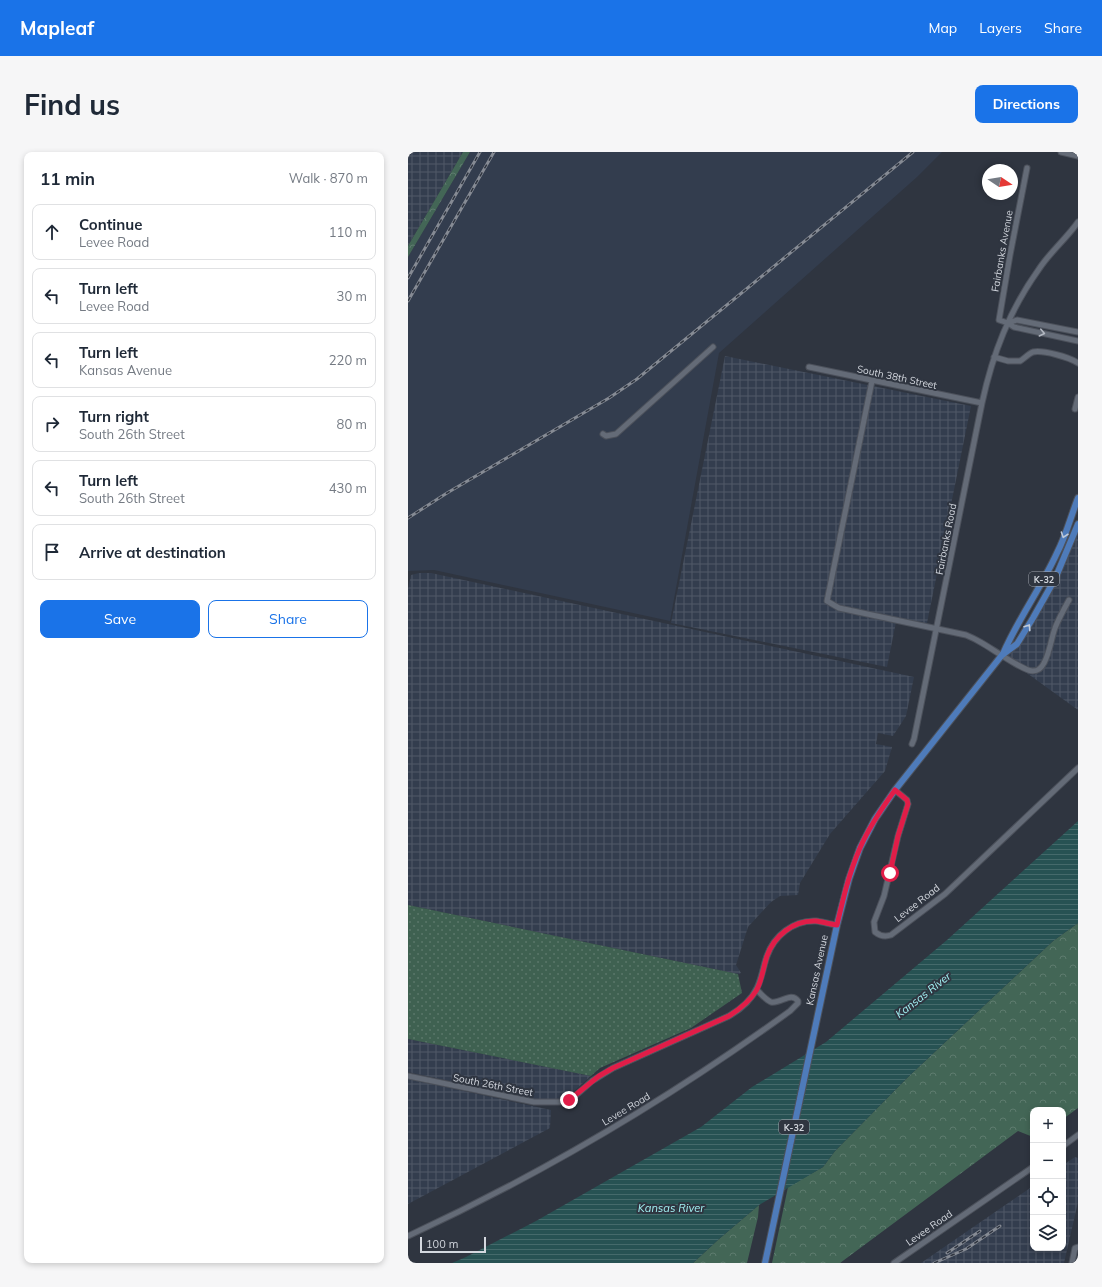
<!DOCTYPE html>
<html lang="en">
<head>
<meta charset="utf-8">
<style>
	:root { --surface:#fff; --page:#f6f6f7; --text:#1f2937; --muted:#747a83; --line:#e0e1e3; --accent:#1a73e8 }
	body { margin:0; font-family:Mulish,sans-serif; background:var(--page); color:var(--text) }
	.controls { position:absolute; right:12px; bottom:12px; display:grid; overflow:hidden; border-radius:8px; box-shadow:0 2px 6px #0003 }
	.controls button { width:36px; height:36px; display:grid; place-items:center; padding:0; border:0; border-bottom:1px solid var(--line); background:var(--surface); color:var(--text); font:20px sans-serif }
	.compass { position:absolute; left:574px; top:12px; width:36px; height:36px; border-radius:50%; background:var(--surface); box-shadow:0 2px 6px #0003; rotate:102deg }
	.scale { position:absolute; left:12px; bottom:10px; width:66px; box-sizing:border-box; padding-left:4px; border:2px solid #d4d8df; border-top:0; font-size:11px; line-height:14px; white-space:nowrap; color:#d4d8df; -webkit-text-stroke:3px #2f3540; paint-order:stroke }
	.stop { position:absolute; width:12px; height:12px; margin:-9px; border:3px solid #e11d48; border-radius:50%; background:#fff }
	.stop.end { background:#e11d48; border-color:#fff; box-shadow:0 1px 4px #0008 }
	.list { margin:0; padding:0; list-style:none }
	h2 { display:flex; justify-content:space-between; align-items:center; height:52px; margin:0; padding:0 16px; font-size:17px }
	h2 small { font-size:13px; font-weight:400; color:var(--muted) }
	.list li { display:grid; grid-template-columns:26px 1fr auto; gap:12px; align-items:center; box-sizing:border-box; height:56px; margin:0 8px 8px; padding:0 8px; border:1px solid var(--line); border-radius:8px }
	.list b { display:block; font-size:15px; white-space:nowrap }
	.list p { margin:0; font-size:13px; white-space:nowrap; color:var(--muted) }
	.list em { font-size:13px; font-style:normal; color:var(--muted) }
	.actions { display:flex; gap:8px; padding:12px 16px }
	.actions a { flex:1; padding:9px 0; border:1px solid var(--accent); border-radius:8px; text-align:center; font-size:14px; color:var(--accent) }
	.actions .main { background:var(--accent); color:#fff }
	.icon { flex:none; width:22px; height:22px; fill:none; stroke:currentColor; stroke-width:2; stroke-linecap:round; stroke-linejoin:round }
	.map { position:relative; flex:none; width:670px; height:1111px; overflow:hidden; border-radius:8px }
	header { display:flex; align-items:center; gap:24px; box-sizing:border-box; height:56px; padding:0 20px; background:var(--accent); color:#fff }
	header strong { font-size:19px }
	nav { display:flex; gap:22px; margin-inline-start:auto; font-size:14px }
	.intro { display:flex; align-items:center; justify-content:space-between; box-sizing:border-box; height:96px; padding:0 24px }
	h1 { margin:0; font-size:28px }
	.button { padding:10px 18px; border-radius:8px; background:var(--accent); color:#fff; font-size:14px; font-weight:700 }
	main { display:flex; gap:24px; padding:0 24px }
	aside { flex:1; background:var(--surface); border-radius:8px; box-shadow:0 2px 6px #0003 }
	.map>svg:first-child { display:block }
	.built { fill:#333d4e }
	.industrial { fill:url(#industrial-grid) }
	.grass { fill:url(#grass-dots) }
	.forest { fill:url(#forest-crowns) }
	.water { fill:url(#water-rules) }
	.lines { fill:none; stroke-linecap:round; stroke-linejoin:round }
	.minor-casing { stroke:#4c515b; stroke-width:7 }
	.major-casing { stroke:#4c515b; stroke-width:8 }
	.minor { stroke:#646b77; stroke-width:5 }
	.major { stroke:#4e7bba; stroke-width:6 }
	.rail-casing { stroke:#868b94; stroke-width:3 }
	.rail { stroke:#2f3540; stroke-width:1.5; stroke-dasharray:4.5; stroke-linecap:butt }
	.oneway { stroke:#b2b7c0 }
	.oneway2 { stroke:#c0cad9 }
	.route { stroke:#e11d48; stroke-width:5 }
	.labels { text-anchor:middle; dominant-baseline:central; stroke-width:4; stroke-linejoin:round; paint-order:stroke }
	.shield { fill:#2f3540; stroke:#a2a7af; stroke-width:1 }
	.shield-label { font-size:9px; font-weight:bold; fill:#d4d8df }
	.street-label { font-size:10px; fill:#d4d8df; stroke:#2f3540 }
	.water-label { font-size:11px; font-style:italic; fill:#a3f3f5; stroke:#2f3540 }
</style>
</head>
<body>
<header>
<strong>Mapleaf</strong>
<nav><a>Map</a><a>Layers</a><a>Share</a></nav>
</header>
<div class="intro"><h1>Find us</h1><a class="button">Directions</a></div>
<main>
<aside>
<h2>11 min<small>Walk · 870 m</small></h2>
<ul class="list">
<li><svg class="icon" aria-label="ahead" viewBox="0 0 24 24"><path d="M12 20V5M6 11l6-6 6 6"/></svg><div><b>Continue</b><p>Levee Road</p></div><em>110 m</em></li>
<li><svg class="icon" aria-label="left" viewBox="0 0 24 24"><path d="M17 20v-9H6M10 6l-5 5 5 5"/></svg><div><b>Turn left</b><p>Levee Road</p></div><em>30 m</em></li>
<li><svg class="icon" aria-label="left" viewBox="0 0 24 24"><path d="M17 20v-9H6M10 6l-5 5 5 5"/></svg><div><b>Turn left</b><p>Kansas Avenue</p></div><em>220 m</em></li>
<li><svg class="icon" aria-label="right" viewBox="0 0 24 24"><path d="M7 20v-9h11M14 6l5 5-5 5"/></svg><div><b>Turn right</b><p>South 26th Street</p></div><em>80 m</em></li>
<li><svg class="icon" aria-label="left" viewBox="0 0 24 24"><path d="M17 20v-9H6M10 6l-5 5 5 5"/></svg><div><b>Turn left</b><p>South 26th Street</p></div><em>430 m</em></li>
<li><svg class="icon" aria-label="arrive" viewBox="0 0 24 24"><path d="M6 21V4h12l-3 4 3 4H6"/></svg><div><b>Arrive at destination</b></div></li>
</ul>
<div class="actions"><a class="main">Save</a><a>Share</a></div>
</aside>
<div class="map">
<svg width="670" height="1111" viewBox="0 0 670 1111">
	<defs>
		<pattern id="industrial-grid" width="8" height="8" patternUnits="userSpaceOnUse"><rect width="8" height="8" fill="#333d4e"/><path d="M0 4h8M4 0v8" fill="none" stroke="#505867"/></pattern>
		<pattern id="grass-dots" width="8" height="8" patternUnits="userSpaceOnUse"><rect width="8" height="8" fill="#3f6151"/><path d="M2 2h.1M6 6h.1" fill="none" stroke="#5a776a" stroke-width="1.8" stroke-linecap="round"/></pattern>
		<pattern id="forest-crowns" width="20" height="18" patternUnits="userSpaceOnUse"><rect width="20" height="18" fill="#436656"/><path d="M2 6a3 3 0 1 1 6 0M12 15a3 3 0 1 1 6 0" fill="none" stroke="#5d7b6e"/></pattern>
		<pattern id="water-rules" width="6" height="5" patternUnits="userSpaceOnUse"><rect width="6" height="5" fill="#275253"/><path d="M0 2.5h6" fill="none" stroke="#456a6b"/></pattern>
	</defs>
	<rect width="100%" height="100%" fill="#2f3540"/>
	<path class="built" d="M62,0h472l-25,25 -198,176 -49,268 -236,-51 -26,1v-314z"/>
	<path class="industrial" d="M0,0h55l-55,94z
		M317,204l246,50 -45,222 -30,-6 -9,45 -216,-44z
		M670,372v186l-76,-55 15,-11 16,-26z
		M11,421h12l483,104 -8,39 -13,20 -15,-3 -2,11 16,3 -7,24 -55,63 -30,49 -2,12 -18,1 -9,6 -23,25 -12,38 5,8 -3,1 -330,-69v-316l3,-14z
		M0,887l183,37 -17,15 -9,6 -6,3 -16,1 -135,-29z
		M0,927l143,31 -1,18 -142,76z
		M667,1005l3,1v44l-14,61h-143l112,-77v62h30v-83z"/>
	<path class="grass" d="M0,753l330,69 4,19 -51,35 -91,40 -9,8 -183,-37z"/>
	<path class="forest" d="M55,0h7l-62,105v-11z
		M670,771v185l-15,11v-9h-30v27l-15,-6 -178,132h-68l16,-76 35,-20 12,-16 72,-73 146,-137z
		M351,1053l-1,12 -11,46h-54l26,-24z"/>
	<path class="water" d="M670,669v102l-25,18 -146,137 -72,73 -12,16 -64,38 -40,34 -26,24h-241l14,-6 70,-36 165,-94 51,-40 74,-45 121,-102z"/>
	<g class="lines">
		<g class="minor-casing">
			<path id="minor" d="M653,0l17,4
				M619,16l-17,87 -11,65 9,3 6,4 64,14
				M600,171l9,-3 61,12
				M586,205l14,4h12c4,-2 8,-7 13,-9 10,-2 36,5 45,11
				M401,215l173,36
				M464,229l-45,220 12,7 127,27c5,2 11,5 16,8 9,5 43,29 51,28 5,0 9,-4 11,-8 6,-11 7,-24 11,-35 4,-10 9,-19 14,-28
				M667,257l3,-12
				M195,282l3,2 10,-2 97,-87
				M504,592l2,-5 68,-336c11,-50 27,-92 57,-134 11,-17 28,-31 39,-47
				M487,638l12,10 1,4 -10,32 -14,60 -10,26 1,10c5,4 10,5 16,3l54,-41 133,-126
				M0,924l126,26h28l12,-5 18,-16 21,-13 116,-52c12,-7 22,-15 28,-28 5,-10 6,-21 10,-32 7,-20 26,-36 49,-35 7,1 14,3 21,4
				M655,994l15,-11
				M0,1084c134,-62 262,-138 382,-225l8,-8v-2c-7,-10 -17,3 -27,1 -5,-2 -10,-8 -14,-12
				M486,1111l139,-96
				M664,1111l3,-15 3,-1"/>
		</g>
		<g class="major-casing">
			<path id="major" d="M595,502c15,-35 38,-66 54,-101 9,-17 14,-37 21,-55
				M357,1111l72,-338 12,-46 11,-31 15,-29 20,-29 107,-135 15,-11 16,-26 22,-39 23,-55"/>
		</g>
		<use href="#minor" class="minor"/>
		<use href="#major" class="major"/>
		<g class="rail-casing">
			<path id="rail" d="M0,126l72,-126
				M0,149l86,-149
				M0,366l39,-25 162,-95 28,-19 276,-227
				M539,1101l33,-22
				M526,1111l32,-14 34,-23"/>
		</g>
		<use href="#rail" class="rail"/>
	</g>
	<defs><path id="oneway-chevron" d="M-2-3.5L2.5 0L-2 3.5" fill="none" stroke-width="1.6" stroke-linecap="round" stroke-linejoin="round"/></defs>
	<use class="oneway" href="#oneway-chevron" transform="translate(634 181) rotate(13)"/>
	<g class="oneway2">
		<use href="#oneway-chevron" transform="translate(656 383) rotate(109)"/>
		<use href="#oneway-chevron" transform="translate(620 475) rotate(-57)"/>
	</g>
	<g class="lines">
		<path class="route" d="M161,948l30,-24 14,-8 116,-52c11,-7 20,-14 27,-25 6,-10 7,-23 11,-35 7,-20 26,-36 49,-35 7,1 14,3 21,4 6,-26 12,-52 23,-77 9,-21 22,-40 35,-58l12,10 1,4 -10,32 -8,37"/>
	</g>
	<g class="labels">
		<g class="shield">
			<rect x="621" y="420" width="30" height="14" rx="3"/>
			<rect x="371" y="968" width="30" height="14" rx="3"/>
		</g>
		<g class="shield-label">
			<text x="636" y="427">K-32</text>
			<text x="386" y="975">K-32</text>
		</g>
		<g class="street-label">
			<text transform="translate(594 99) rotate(-80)">Fairbanks Avenue</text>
			<text transform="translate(489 225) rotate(12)">South 38th Street</text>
			<text transform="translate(538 387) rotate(-79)">Fairbanks Road</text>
			<text transform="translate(509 751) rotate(-38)">Levee Road</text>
			<text transform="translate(409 818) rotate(-78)">Kansas Avenue</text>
			<text transform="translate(85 933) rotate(11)">South 26th Street</text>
			<text transform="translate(218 957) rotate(-31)">Levee Road</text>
			<text transform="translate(521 1076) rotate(-35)">Levee Road</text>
		</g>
		<g class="water-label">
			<text transform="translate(515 843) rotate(-38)">Kansas River</text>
			<text x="263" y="1056">Kansas River</text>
		</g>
	</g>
</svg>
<div class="controls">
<button>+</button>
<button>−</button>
<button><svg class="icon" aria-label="locate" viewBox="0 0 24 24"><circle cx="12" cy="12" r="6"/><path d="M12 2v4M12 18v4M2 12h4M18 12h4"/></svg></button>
<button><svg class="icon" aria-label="layers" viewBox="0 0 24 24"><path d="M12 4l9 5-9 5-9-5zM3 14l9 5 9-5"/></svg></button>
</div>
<svg class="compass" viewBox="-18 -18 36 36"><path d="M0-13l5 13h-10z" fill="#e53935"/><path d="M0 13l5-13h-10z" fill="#747a83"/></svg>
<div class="scale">100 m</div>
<div class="stop" style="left:482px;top:721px"></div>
<div class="stop end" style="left:161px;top:948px"></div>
</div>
</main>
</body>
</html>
